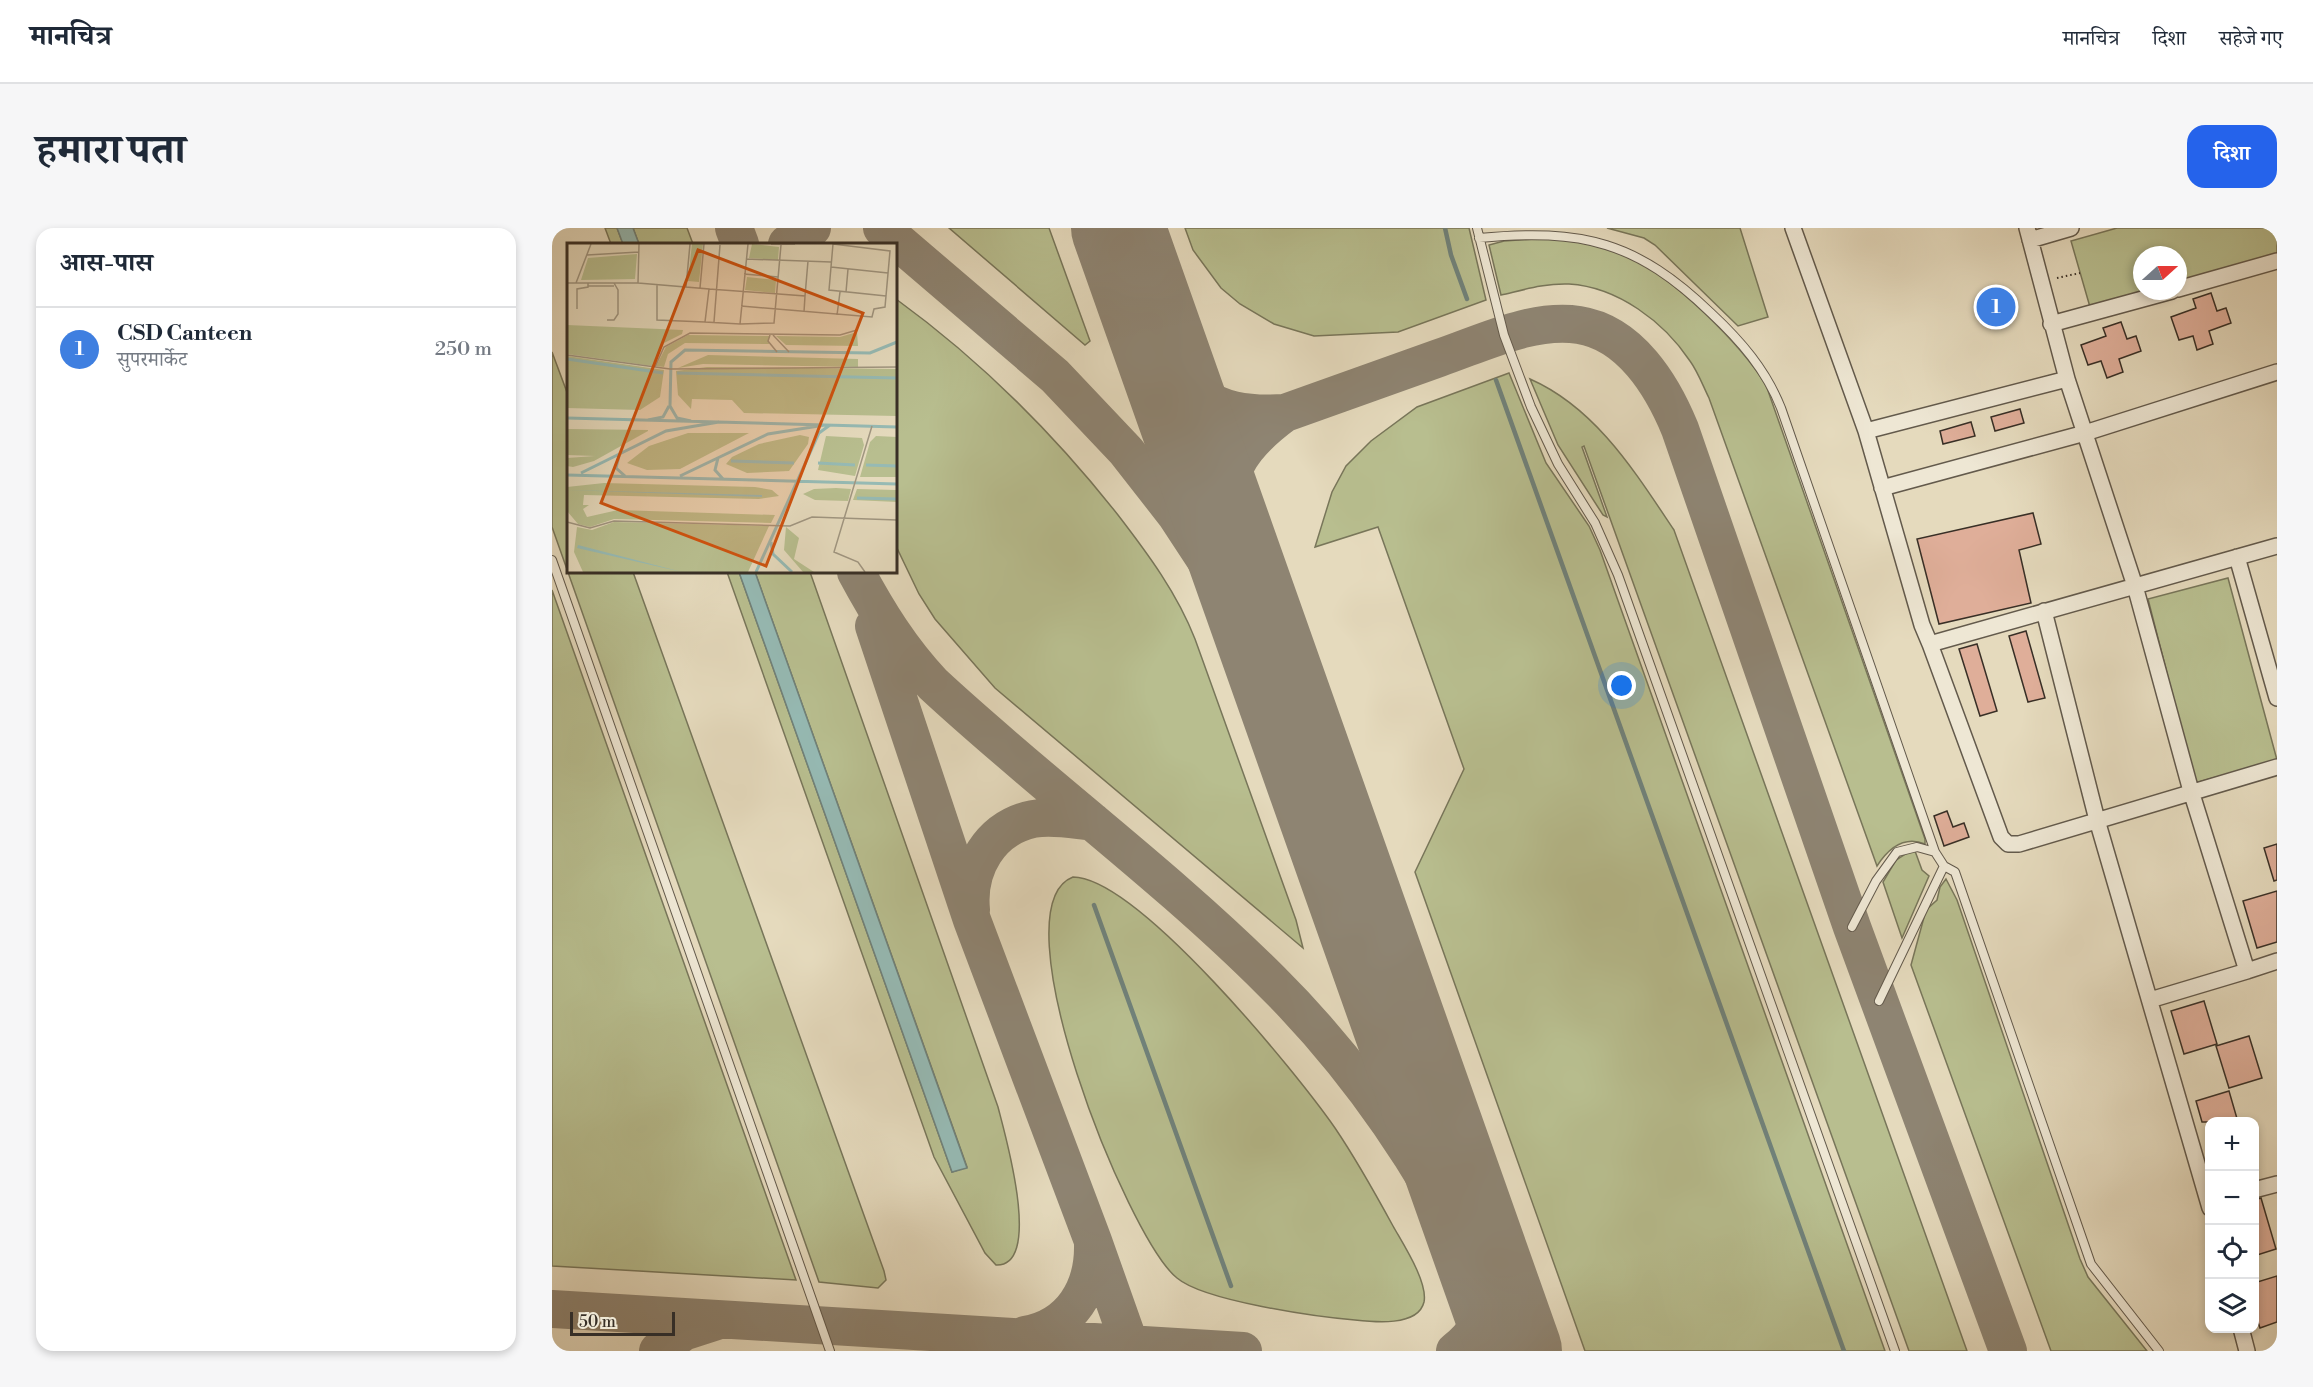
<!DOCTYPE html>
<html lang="hi">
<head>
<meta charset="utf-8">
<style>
	:root { --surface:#fff; --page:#f6f6f7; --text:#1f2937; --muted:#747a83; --line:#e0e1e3; --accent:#2563eb }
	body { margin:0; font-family:"Libre Bodoni","Noto Serif Devanagari",serif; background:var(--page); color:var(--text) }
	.controls { position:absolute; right:18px; bottom:18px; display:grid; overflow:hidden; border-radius:12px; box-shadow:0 3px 9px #0003 }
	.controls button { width:54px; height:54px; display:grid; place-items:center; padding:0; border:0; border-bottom:2px solid var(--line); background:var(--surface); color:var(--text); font:30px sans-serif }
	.compass { position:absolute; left:1581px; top:18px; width:54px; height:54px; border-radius:50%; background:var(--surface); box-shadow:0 3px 9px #0003; rotate:69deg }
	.scale { position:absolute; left:18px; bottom:15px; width:105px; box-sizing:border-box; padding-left:6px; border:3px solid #382f26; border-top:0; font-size:16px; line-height:21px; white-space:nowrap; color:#382f26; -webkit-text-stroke:4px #eee7d4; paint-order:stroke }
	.you { position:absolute; left:1070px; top:458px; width:21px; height:21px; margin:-15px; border:4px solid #fff; border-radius:50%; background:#1a73e8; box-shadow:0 0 0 9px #1a73e833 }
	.badge { display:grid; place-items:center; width:39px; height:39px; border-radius:50%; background:var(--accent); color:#fff; font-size:20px; font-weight:700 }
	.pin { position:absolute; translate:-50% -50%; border:3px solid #fff; box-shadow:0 2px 6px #0006 }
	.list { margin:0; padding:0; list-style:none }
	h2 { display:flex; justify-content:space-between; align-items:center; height:78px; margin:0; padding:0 24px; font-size:26px }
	h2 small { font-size:20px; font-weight:400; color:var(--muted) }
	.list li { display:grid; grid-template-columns:39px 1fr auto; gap:18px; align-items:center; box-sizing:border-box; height:84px; padding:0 24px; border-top:2px solid var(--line) }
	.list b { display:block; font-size:22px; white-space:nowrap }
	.list p { margin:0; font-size:20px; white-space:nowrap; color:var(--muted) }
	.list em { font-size:20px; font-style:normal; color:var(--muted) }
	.icon { flex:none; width:33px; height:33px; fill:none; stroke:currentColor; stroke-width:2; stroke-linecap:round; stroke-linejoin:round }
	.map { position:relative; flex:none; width:1725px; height:1123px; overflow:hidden; border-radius:18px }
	header { display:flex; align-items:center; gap:36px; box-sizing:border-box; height:84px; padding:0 30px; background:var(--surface); border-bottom:2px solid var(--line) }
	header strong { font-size:28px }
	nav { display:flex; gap:33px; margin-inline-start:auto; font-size:21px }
	.intro { display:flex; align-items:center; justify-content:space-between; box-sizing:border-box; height:144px; padding:0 36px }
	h1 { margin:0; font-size:42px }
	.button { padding:15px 27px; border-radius:18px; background:var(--accent); color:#fff; font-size:21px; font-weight:700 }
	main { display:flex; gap:36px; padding:0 36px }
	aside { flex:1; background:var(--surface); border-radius:18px; box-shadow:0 3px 9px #0003 }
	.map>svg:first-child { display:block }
	.green { fill:#b8be8f; stroke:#78765a; stroke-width:1.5 }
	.water { fill:#96bab4; stroke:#70827b; stroke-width:1.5 }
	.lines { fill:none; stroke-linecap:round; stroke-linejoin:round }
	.stream { stroke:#70827b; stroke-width:4.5 }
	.taxiway { stroke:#8e8472; stroke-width:38 }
	.runway { stroke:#8e8472; stroke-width:94 }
	.building { fill:#dfae99; stroke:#382f26; stroke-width:1.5 }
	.service-casing { stroke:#635a4c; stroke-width:10 }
	.minor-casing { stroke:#635a4c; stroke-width:18 }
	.path { stroke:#382f26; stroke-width:2; stroke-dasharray:1.5 3; stroke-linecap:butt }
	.service { stroke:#eee7d4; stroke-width:8 }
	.minor { stroke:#eee7d4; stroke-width:15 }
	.inset-river { fill:none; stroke:#96bab4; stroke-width:3 }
	.inset-road { fill:none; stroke:#a09681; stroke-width:1.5 }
	.view { fill:#ce5310; fill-opacity:0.15; stroke:#ce5310; stroke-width:3 }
	.inset-edge { fill:none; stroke:#382f26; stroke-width:3 }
</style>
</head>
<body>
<header>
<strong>मानचित्र</strong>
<nav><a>मानचित्र</a><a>दिशा</a><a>सहेजे गए</a></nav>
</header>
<div class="intro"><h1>हमारा पता</h1><a class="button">दिशा</a></div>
<main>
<aside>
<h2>आस-पास<small></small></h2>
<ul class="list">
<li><span class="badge" style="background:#3f7fe0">1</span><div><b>CSD Canteen</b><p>सुपरमार्केट</p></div><em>250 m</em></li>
</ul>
</aside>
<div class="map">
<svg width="1725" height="1123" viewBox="0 0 1725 1123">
	<rect width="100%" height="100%" fill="#e5dabd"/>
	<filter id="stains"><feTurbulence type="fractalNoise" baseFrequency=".00333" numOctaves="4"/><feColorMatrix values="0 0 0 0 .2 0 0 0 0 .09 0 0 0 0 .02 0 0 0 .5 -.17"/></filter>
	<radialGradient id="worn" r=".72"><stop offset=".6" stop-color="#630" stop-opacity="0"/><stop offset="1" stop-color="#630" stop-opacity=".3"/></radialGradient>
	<path class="green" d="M53,0h12l6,16h-12z
		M81,0h54l6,16h-54z
		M397,0h100l41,113 -5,4z
		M633,0h284l17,72 -88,32 -84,4 -40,-12 -34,-20 -19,-16 -28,-38z
		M1055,0h133l28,89 -30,9 -83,-81 -11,-7z
		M1565,0h160v28l-99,27v-28h-36v36h6l-58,16 -19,-66z
		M997,10c28,4 55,7 80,19 45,21 111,86 137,128l159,454v5c-22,-9 -37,5 -48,22l-168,-468c-6,-12 -11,-26 -19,-37 -26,-39 -72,-74 -121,-77 -23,-1 -46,6 -68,11l-12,-50 15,-4z
		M344,71c84,61 158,135 222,216 30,39 59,78 77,124l101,281 7,28 -308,-260 -60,-69 -16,-25 -23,-48z
		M0,124l16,43v177h65l251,699 2,9 -8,8 -59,-6 -267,-755z
		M957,145l37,90 43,63 11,24 285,801h-300l-170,-479 49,-103 -86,-242 -63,20 17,-55 14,-26 25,-25 46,-34z
		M978,151c66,29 105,93 144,151l293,821h-58l-325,-905 -2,1 25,70 -4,-2 -45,-70z
		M175,344h12l213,600 15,-5 -212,-595h55l188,535c6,24 46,160 -2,158l-11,-12 -51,-96z
		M1676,350l49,182 -82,23 -47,-184z
		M0,362l244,690 -244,-14z
		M1358,623h5l7,19 7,6 -27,62 -19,-56 13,-22z
		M521,649c65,1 223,195 262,251 21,31 40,65 58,98 10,18 35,56 31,76 -6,25 -51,20 -69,18 -38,-3 -151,-19 -178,-42 -50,-40 -182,-371 -104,-401z
		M1394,651l11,21 123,359 8,18 59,74h-96l-140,-386 15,-55 11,-10 3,-13z"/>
	<path class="water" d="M65,0h16l6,16h-16z
		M187,344h16l212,596 -15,4z"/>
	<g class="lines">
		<path class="stream" d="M893,0l6,27 16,44
			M944,152l348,971
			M542,677l137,381"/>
		<path class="taxiway" d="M182,0l6,16
			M330,0l173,148 71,75 50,64 44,67 40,73 43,92
			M235,16l25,-16
			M598,92c34,69 53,98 135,93
			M304,344c22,41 45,78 77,112 110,102 232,191 338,297 105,104 185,234 242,370
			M689,346c-22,-76 -24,-111 44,-161 51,-18 103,-37 154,-55 44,-15 93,-40 140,-33 51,8 83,60 101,104l172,498 156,424
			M322,398l98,294 121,321 39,110
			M419,682c-4,-42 19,-82 62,-91 20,-4 41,1 60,3
			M0,1081l691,42
			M473,1107c46,-8 69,-46 68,-91
			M106,1123l25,-19 31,-10
			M903,1123c22,-17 35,-39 33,-68"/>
		<path class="runway" d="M566,0l397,1123"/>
	</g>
	<path class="building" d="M1659,65l6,18 9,-3 5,15 -22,8 4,13 -16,6 -4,-14 -14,4 -8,-23 25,-9 -3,-9z
		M1569,94l6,17 9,-3 5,15 -22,8 4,13 -16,6 -6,-17 -13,4 -7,-20 25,-9 -3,-8z
		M1468,181l4,14 -29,8 -4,-14z
		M1419,194l4,14 -32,8 -3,-13z
		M1481,285l8,31 -22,6 12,53 -92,21 -22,-85z
		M1474,403l19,67 -17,4 -19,-66z
		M1425,416l20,67 -17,5 -21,-67z
		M1395,583l6,16 11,-4 5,14 -25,9 -10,-30z
		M1725,616v36l-3,1 -10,-33z
		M1725,663v51l-20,6 -14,-47z
		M1652,773l13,43 -33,10 -13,-43z
		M1697,808l13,42 -33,10 -13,-42z
		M1677,863l9,31h-36l-6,-21z
		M1709,970l15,51 -22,7v-56z
		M1725,1048v46l-17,6 -6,-18v-27z"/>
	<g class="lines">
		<g class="service-casing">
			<path id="service" d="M925,0l27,107 27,72 27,57 37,59 23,52 277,776
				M927,10c104,-10 158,4 232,75 30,28 55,57 70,95l154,444 9,14 11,6 136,392 68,87
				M0,332l278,791
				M1300,699l24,-46 21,-29 20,-5 18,5
				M1327,773l65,-135"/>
		</g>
		<g class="minor-casing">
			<path id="minor" d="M1241,0l73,203
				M1475,0l40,151 -201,52 56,194 8,19 347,-98
				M1478,12l41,-12
				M1626,61l99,-28
				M1499,96l121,-33
				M1515,151l68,207 56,205 56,180 -97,29
				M1330,260l203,-55 192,-61
				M1685,329l40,141
				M1492,383l53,209 113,388
				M1378,416l71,193 7,7h11l258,-77
				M1695,743l30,-10
				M1702,962l23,-6
				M1689,1100l6,23"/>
		</g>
		<path class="path" d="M1505,50l23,-5"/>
		<use href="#service" class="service"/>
		<use href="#minor" class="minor"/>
	</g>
	<g transform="translate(15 15)">
		<rect width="330" height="330" fill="#e5dabd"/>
		<path d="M125,1h11l-4,38 -11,-1zM185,1l27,3 -1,13 -29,-2zM70,11l-2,25 -54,1 7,-22zM180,34l29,3 -1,13 -30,-3zM0,82l116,5 -1,4 -18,9 -11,23 -86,-12zM290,89l1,14 -72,-1 -10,-9 64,1zM121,92l81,1v8l-84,-1 -17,11 -4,13 -8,-1 10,-19zM141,112l150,4v8l-155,-3 -25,4zM0,113l97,14 -4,27 -20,13 -73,-2zM140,124l190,2v47l-153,-3 -12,-13 -40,-1 -1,10 -13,-14 -2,-24zM0,186l81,1v1l-54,30 -21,6 -6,-1v-8l28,-2 -28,-1zM121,190h61l-69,36 -33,1 -20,-7 22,-17zM233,192l9,2 -1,7 -19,27 -42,2 -21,-9 6,-7 27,-13zM259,193l36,2 2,7 -9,31 -37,-6zM309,193l21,1v40h-37l10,-35zM37,240l151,4 17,3 7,6 -20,3 -175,-4 -1,10h6l-6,4 4,8 31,-7 157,5 -4,8 -157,-4 -24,8 -12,-3 -11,-13v-24zM247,246l22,-1 15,1 -3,12 -33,-1 -12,-6zM290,246l40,1v12l-44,-2zM47,279l155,4 -21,46h-165l-9,-20 3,-25 15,3zM219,284l13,11 -5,21 20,13h-11l-19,-22z" fill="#b8be8f"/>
		<path d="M0,247l195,5v2zM11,302l104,27 -105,-24z" fill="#96bab4"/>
		<path class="inset-river" d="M0,116l96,14M110,130l220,5M0,175l330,9M81,177l15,-3 6,-11M124,178l-14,-3 -7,-12 1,-44 14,-12 185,3 27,-11M52,213l-3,12 9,8M151,215l-3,12 8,9M164,218l63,2M251,220l37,2M299,222l31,1M14,230l85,-42 53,-9M0,232l330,9M113,233l88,-42 57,-9M290,255l40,1M204,299l2,12 19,18M189,329l63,-139 11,-8"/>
		<path class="inset-road" d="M204,1h24M266,1l-4,46 57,6M20,12l52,-3M179,16l85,3M264,24l57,6M177,31l34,3M0,40h71l71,6 -4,33 35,2 8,-80M9,40l15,-39M71,40l1,-39M90,41v36l48,2M21,43h26M119,44l4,-43M133,45l4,-44M142,46l96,7 -1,16M279,49l2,-23M238,53l3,-35M174,63l131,11 2,-8 11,-2 5,-56 -57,-7M10,66v-20l11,-2v-4M270,72l3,-23M40,77h7l4,-6v-24l-4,-7M147,79l6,-77M173,81l34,-1 7,-78M203,92l-2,6 9,11M206,92l16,17M0,112l103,14 227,-2M88,124l9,-20 26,-14 150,2 17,-5M0,279l23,6 24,-7 176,5 22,-9 85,3M298,329l-7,-10 -24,-10 38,-126"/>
		<path class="view" d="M131,7l165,63 -97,253 -165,-63z"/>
		<rect width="330" height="330" class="inset-edge"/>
	</g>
	<rect width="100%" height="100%" filter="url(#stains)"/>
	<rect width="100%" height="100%" fill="url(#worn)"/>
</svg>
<div class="controls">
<button>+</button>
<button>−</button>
<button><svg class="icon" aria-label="locate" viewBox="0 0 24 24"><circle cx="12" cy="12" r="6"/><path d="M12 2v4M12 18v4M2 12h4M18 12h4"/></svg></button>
<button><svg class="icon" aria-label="layers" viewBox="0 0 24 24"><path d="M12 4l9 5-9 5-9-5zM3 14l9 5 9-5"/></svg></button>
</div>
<svg class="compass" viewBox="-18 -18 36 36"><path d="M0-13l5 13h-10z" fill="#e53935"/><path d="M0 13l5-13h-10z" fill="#747a83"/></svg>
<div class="scale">50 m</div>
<div class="you"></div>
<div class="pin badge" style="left:1444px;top:79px;background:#3f7fe0">1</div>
</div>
</main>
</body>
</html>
